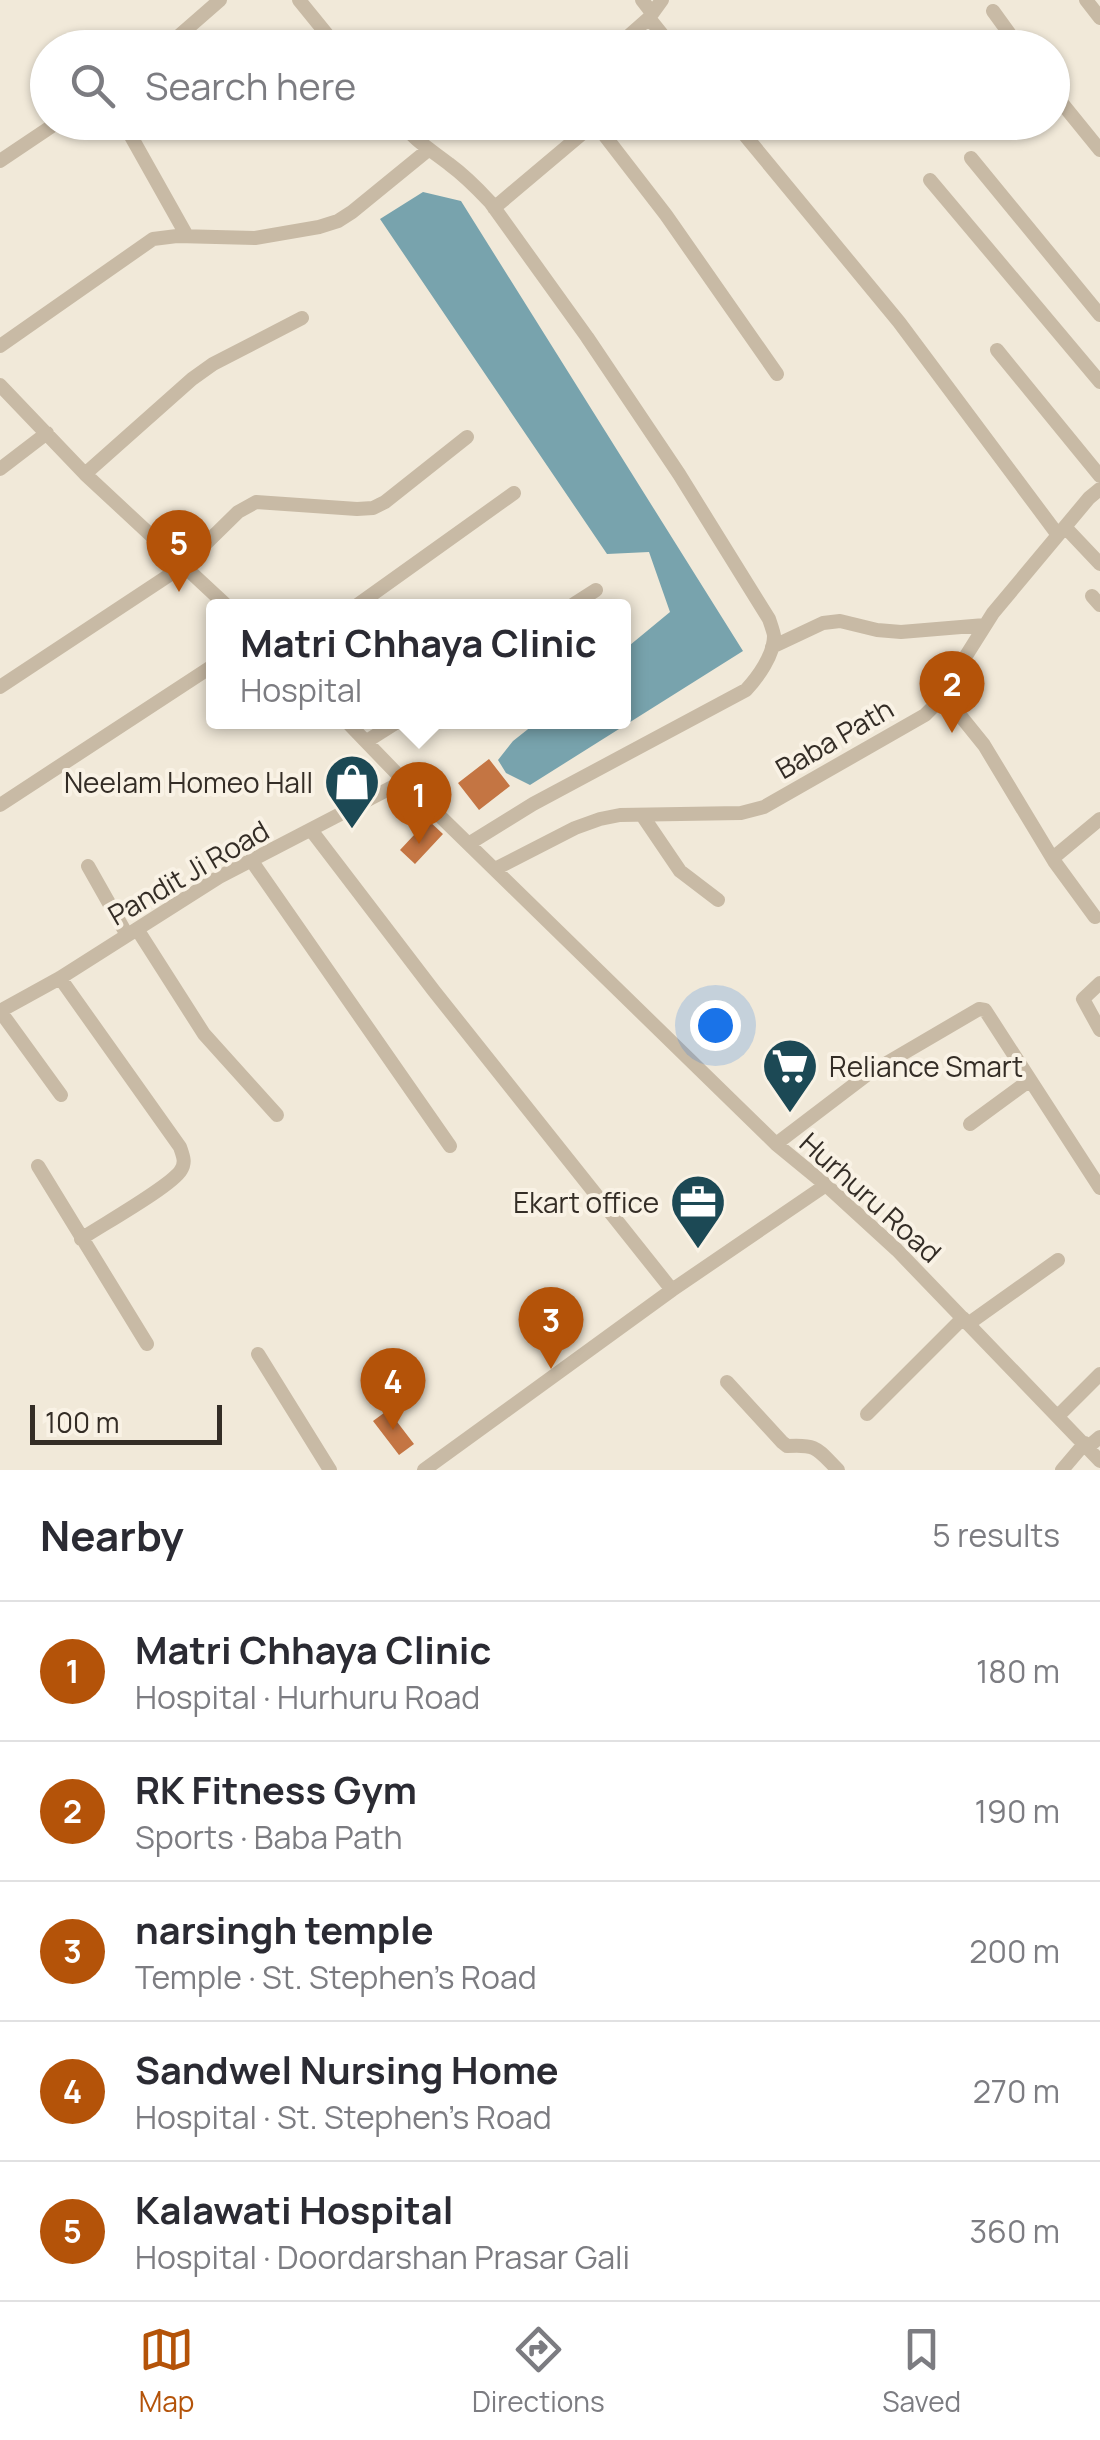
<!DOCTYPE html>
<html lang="en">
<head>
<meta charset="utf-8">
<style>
	:root { --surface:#fff; --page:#f2f2f3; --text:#2b2b33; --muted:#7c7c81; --line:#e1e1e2; --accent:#b45309 }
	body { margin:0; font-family:Manrope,sans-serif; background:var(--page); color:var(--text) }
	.scale { position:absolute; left:30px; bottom:25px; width:192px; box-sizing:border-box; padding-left:10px; border:5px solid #342d26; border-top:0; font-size:28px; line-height:35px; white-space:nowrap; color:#342d26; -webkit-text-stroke:8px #f9f2e5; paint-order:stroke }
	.you { position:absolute; left:715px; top:1025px; width:35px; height:35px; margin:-25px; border:8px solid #fff; border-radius:50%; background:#1a73e8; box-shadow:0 0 0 15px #1a73e833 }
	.badge { display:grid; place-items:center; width:65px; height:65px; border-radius:50%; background:var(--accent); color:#fff; font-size:32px; font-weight:700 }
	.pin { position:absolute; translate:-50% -82px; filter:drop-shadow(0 2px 5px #0008) }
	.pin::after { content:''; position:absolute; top:52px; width:35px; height:30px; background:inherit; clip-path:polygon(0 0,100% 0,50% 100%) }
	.popup { position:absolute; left:206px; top:599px; width:425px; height:130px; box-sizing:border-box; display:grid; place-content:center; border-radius:10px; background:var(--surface); filter:drop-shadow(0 2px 8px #0005); font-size:32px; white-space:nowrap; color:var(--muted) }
	.popup b { font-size:38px; color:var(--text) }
	.popup::after { content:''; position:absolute; left:50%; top:100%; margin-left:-20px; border:20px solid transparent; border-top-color:var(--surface) }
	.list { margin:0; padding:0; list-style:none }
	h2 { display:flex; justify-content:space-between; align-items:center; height:130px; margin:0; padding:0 40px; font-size:42px }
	h2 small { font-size:32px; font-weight:400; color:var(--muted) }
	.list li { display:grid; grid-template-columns:65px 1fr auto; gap:30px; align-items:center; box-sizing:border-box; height:140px; padding:0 40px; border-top:2px solid var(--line) }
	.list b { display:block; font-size:38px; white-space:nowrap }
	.list p { margin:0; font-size:32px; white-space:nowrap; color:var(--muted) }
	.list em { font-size:32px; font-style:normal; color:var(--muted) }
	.icon { flex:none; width:55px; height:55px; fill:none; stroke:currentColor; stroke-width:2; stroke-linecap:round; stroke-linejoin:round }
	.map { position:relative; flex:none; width:1100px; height:1470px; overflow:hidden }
	.search { position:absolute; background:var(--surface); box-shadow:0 2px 8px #0004; left:30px; right:30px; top:30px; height:110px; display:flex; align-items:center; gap:25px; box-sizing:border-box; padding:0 35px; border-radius:55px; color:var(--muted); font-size:38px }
	.sheet { height:830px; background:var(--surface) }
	nav { display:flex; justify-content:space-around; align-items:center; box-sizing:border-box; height:140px; border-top:2px solid var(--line); background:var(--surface); font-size:28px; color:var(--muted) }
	nav a { display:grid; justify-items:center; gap:5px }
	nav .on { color:var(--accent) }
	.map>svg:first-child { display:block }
	.water { fill:#78a3ad }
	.building { fill:#c47543 }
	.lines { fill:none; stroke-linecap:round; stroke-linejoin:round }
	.minor { stroke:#c8baa5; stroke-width:14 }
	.labels { text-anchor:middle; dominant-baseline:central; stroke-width:8; stroke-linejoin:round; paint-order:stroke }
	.street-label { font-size:28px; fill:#342d26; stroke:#f9f2e5 }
	.poi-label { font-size:28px; fill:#342d26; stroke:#f9f2e5; text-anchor:end }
</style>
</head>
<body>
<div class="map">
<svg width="1100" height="1470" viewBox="0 0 1100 1470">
	<rect width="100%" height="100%" fill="#f1e9d9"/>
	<path class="water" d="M423,192l38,9 282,450 -213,134 -24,-12 -8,-13 15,-19 24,-19h87v-72l46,-38 -21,-60 -42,2 -227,-335z"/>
	<path class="building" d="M489,759l21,27 -31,24 -21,-27z
		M428,820l15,14 -28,30 -15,-14z
		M388,1410l26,34 -15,11 -26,-34z"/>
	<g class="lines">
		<path class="minor" d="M299,0l39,48
			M642,0l10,13
			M1086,0l14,18
			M993,11l27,37
			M649,18l24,30
			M165,48l55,-48
			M615,48l34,-30 13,-18
			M1052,91l48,59
			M123,122l64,114
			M400,122c14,18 31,28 49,42 15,11 28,24 41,38l97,135 92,137 90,145c1,3 5,14 5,17 0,19 -16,41 -28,54l-213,114 -63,39
			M734,122l165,200 159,213
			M595,123l71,92 111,159
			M971,158l129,157
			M0,161l58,-39
			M930,180l170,202
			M494,208l102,-86
			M0,346l153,-107 24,-3 78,2 64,-11 19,-6 14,-9 76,-62
			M997,350l103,126
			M0,385l85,89 142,132
			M0,469l47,-36
			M85,474l107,-95 21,-15 89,-46
			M1065,527l35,37
			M1092,596l8,9
			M356,606l158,-113
			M571,606l25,-16
			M772,647l51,-24 17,-2 37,9 24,2 84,-7
			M0,687l183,-121 55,-54 18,-10 101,7 16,-1 12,-6 82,-65
			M942,693l42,52 70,116 41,56
			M347,722l57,59 372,363 50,41 71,65 203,211
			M367,741l30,-19
			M0,805l214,-140
			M642,815l38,56 38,29
			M311,830l123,161 238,299
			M1053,858l47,-39
			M251,860l199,286
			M88,866l39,69
			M495,869l80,-41 25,-9 20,-4 121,-2 23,-6 161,-92 10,-10 58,-92 96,-115 11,-9
			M137,929l67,105 73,81
			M60,978l120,169c3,9 6,15 1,23 -9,16 -81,56 -100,69
			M1100,983l-17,16 17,31
			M0,1011l60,-33 159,-101 185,-96
			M0,1011l61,84
			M970,1124l60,-44
			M776,1144l92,-70 111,-65 6,1 115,178
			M38,1166l109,178
			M968,1324l90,-64
			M258,1354l72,116
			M727,1382l55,60 5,4c31,-2 30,3 51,24
			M867,1414l96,-96
			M1058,1416l42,-42
			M1088,1447l12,-10
			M424,1470l248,-180 154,-105
			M1062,1470l23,-27"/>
	</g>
	<defs>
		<g id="shop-pin" transform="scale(2.875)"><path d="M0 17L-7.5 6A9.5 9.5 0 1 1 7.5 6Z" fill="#1c4955" stroke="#f9f2e5"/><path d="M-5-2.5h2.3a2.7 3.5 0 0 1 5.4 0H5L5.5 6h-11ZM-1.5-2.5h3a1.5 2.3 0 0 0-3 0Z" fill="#fff"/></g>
		<g id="supermarket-pin" transform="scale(2.875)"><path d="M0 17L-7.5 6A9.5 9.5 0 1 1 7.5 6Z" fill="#1c4955" stroke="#f9f2e5"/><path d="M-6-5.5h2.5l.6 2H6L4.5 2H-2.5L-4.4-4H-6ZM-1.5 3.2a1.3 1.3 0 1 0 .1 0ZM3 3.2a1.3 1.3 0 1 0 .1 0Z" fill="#fff"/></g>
		<g id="office-pin" transform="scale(2.875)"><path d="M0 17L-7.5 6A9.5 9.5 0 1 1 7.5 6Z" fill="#1c4955" stroke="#f9f2e5"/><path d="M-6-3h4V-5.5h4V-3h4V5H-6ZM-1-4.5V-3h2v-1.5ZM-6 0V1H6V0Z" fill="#fff"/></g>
	</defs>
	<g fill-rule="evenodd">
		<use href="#shop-pin" x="352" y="782"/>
		<use href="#supermarket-pin" x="790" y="1066"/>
		<use href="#office-pin" x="698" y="1202"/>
	</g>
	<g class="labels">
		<g class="street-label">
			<text transform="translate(834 738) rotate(-30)">Baba Path</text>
			<text transform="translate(188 872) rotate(-30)">Pandit Ji Road</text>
			<text transform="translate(871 1197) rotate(42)">Hurhuru Road</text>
		</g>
		<g class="poi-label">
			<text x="313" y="782">Neelam Homeo Hall</text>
			<text x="829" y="1066" text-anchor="start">Reliance Smart</text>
			<text x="659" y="1202">Ekart office</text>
		</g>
	</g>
</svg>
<div class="scale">100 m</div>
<div class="you"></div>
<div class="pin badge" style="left:419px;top:844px">1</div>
<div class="popup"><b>Matri Chhaya Clinic</b>Hospital</div>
<div class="pin badge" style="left:952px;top:733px">2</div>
<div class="pin badge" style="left:551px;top:1369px">3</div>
<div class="pin badge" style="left:393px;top:1430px">4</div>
<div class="pin badge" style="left:179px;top:592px">5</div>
<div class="search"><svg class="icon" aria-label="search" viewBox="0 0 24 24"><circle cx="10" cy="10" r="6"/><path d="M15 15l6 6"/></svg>Search here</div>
</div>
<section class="sheet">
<h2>Nearby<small>5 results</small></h2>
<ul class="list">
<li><span class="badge">1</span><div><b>Matri Chhaya Clinic</b><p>Hospital · Hurhuru Road</p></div><em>180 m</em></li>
<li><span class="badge">2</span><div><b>RK Fitness Gym</b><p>Sports · Baba Path</p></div><em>190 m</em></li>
<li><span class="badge">3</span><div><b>narsingh temple</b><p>Temple · St. Stephen's Road</p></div><em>200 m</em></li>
<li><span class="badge">4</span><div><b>Sandwel Nursing Home</b><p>Hospital · St. Stephen's Road</p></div><em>270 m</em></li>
<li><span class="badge">5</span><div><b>Kalawati Hospital</b><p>Hospital · Doordarshan Prasar Gali</p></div><em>360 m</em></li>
</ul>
</section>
<nav>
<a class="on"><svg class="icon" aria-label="map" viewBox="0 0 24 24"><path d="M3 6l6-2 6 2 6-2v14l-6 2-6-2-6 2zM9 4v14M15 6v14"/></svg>Map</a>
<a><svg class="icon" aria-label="directions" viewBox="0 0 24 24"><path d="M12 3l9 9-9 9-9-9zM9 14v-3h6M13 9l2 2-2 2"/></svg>Directions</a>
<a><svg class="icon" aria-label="saved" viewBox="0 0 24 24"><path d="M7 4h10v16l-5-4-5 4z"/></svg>Saved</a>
</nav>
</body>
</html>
